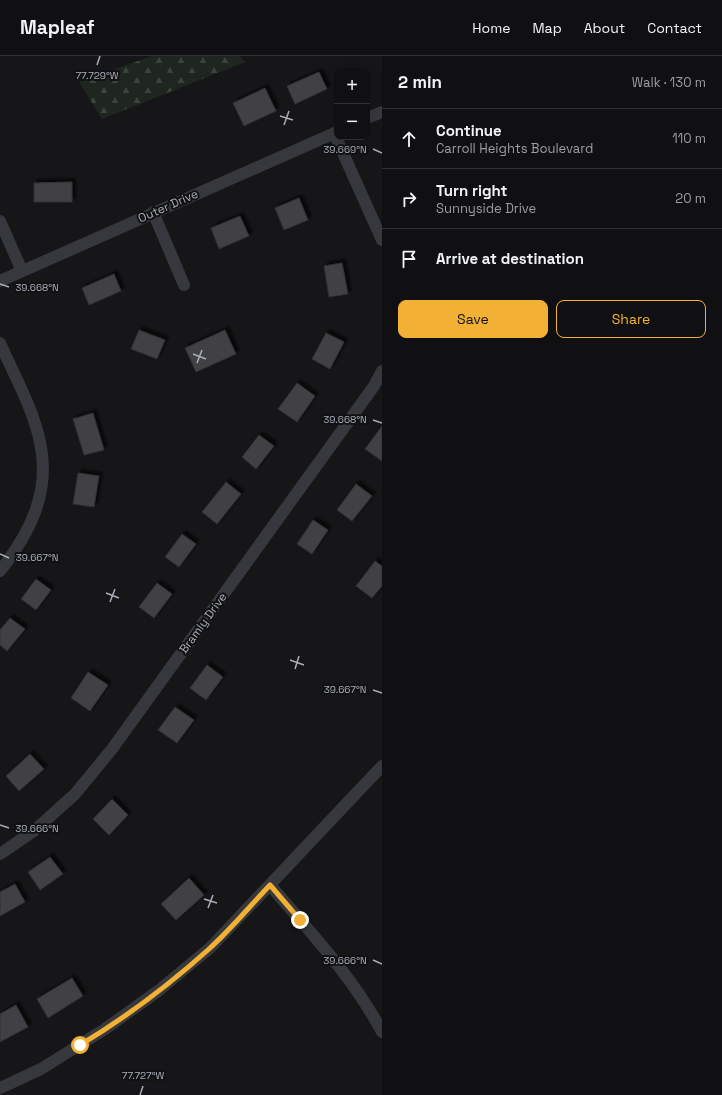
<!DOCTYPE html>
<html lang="en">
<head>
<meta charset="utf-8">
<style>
	:root { --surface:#101012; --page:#19191b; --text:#f1f3f6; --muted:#9c9d9f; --line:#303032; --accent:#f2b134 }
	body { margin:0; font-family:"Space Grotesk",sans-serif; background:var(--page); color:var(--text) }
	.controls { position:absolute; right:12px; top:12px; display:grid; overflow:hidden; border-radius:8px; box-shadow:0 4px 16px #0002 }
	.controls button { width:36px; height:36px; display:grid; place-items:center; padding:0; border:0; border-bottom:1px solid var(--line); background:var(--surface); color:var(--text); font:20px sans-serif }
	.stop { position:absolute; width:12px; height:12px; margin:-9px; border:3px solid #f2b134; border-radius:50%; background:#fff }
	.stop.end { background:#f2b134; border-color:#fff; box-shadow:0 1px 4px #0008 }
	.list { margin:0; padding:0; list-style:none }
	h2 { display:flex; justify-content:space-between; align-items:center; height:52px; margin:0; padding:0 16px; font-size:17px }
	h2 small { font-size:13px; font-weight:400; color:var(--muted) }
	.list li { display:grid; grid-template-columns:26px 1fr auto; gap:12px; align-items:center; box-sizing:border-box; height:60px; padding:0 16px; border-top:1px solid var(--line) }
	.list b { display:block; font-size:15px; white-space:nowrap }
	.list p { margin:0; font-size:13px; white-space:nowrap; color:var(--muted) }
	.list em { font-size:13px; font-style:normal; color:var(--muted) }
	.actions { display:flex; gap:8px; padding:12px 16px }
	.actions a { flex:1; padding:9px 0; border:1px solid var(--accent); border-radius:8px; text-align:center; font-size:14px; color:var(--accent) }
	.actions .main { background:var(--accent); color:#111 }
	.icon { flex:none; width:22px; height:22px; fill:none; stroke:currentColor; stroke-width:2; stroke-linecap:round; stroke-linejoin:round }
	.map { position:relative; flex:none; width:382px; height:1039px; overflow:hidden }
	header { display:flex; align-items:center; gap:24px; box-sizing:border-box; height:56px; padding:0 20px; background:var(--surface); border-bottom:1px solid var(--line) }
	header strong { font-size:19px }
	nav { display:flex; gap:22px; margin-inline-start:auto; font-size:14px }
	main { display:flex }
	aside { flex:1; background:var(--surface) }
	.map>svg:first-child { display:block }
	.forest { fill:url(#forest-firs) }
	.building { fill:#404145; stroke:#303034; filter:url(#shadow) }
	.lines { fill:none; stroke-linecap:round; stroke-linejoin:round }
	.street { stroke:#37383d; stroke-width:12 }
	.route { stroke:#f2b134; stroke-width:5 }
	.ticks { fill:none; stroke:#a8adb8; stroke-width:1.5 }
	.labels { text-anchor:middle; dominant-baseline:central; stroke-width:4; stroke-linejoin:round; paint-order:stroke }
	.street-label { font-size:12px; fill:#a8adb8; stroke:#111113 }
	.ticks-label { font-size:10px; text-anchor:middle; fill:#a8adb8; stroke:#111113; stroke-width:4; stroke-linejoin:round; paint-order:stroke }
</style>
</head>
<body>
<header>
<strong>Mapleaf</strong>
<nav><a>Home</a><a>Map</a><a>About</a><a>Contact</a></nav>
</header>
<main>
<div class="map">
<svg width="382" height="1039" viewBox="0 0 382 1039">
	<defs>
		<pattern id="forest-firs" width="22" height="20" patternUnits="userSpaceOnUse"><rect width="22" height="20" fill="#1e261f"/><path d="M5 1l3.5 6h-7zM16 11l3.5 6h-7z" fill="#3c433d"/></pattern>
		<filter id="shadow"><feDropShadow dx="3.5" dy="-3.5" stdDeviation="1" flood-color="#0009"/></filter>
	</defs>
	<rect width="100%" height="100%" fill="#161618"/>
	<path class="forest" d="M152,0h88l5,6 -143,57 -23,-37z"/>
	<path class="building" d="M319,16l8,17 -32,15 -8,-18z
		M265,32l11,23 -32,15 -11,-23z
		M72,126v20h-38v-19z
		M299,142l9,22 -24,10 -9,-22z
		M240,160l9,20 -30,13 -8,-21z
		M342,207l6,31 -19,3 -5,-31z
		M114,218l7,17 -32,14 -7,-17z
		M139,274l26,10 -8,19 -26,-10z
		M225,274l11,24 -40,18 -11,-24z
		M326,277l18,9 -14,27 -18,-10z
		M297,327l18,13 -18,26 -19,-13z
		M93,357l11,37 -20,5 -11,-36z
		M382,370v35l-17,-12z
		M259,379l15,11 -18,23 -14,-12z
		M78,417l21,3 -5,31 -21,-3z
		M226,426l15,12 -24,30 -15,-12z
		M356,428l16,12 -20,25 -15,-11z
		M313,464l15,10 -16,24 -15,-10z
		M182,478l14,10 -17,23 -14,-10z
		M375,505l7,5v20l-10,12 -16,-12z
		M36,523l15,11 -15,20 -15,-11z
		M157,527l15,11 -18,24 -15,-11z
		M10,562l15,11 -18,22 -7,-6v-15z
		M207,609l16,12 -17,23 -16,-12z
		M88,616l20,13 -18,26 -19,-13z
		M175,651l19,13 -17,23 -19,-13z
		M30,698l14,15 -25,22 -13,-15z
		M112,743l16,16 -19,20 -16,-16z
		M50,801l13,17 -23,16 -12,-18z
		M189,822l15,17 -28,25 -15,-16z
		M15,828l10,18 -25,14v-24z
		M72,922l11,18 -35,22 -11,-19z
		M16,949l12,22 -28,15v-28z"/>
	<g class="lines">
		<path class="street" d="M367,62l15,-6
			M334,77l48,107
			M153,156l31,73
			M0,165l22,50
			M0,225l337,-149
			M0,287c14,32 33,65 40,99 11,50 -10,91 -40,129
			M0,798l35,-24 40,-36 37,-45 262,-363 8,-15
			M270,829c40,47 83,92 112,147
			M0,1032l41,-19 64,-40 53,-38 52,-43 172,-182"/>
	</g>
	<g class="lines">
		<path class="route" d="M80,989c45,-27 89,-60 129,-96 22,-20 41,-43 61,-64l30,35"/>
	</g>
	<path class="ticks" d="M97,9l3,-9M280,60l13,4M284,69l5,-14M373,93l9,4M0,228l9,3M193,298l13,5M197,307l5,-13M373,364l9,3M0,498l9,4M106,537l13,5M110,546l5,-13M290,604l14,5M295,613l4,-13M373,634l9,3M0,769l9,3M204,843l13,4M208,852l5,-13M373,904l9,4M140,1039l3,-9"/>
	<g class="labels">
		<g class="street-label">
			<text transform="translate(168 150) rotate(-24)">Outer Drive</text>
			<text transform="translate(203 567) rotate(-54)">Bramly Drive</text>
		</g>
	</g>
	<g class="ticks-label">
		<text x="97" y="23">77.729°W</text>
		<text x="345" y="97">39.669°N</text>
		<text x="37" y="235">39.668°N</text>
		<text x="345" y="367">39.668°N</text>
		<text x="37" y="505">39.667°N</text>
		<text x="345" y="637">39.667°N</text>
		<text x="37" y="776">39.666°N</text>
		<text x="345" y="908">39.666°N</text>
		<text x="143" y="1023">77.727°W</text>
	</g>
</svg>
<div class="controls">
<button>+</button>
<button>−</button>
</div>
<div class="stop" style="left:80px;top:989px"></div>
<div class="stop end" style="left:300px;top:864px"></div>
</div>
<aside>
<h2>2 min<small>Walk · 130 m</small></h2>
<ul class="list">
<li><svg class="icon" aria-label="ahead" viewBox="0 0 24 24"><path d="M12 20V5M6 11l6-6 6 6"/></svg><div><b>Continue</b><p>Carroll Heights Boulevard</p></div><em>110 m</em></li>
<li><svg class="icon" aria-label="right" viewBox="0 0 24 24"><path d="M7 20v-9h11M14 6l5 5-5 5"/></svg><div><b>Turn right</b><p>Sunnyside Drive</p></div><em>20 m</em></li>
<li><svg class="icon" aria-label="arrive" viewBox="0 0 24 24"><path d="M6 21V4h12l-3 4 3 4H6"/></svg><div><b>Arrive at destination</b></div></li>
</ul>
<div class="actions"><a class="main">Save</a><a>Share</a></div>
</aside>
</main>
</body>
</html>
